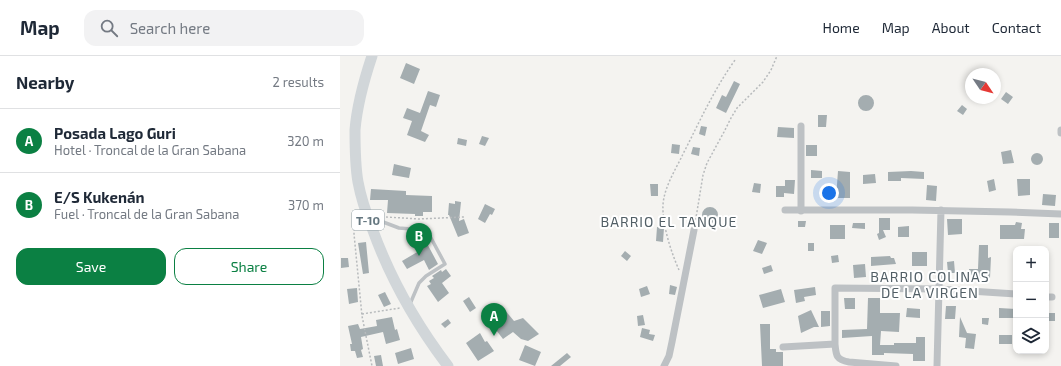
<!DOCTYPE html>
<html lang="en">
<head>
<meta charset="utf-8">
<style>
	:root { --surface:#fff; --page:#f2f2f3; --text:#1f2937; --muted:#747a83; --line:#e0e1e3; --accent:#0b8043 }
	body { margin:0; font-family:"Exo 2",sans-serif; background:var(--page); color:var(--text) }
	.controls { position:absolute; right:12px; bottom:12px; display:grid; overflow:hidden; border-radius:8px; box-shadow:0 2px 6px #0003 }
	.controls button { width:36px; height:36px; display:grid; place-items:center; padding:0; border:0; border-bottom:1px solid var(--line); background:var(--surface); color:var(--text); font:20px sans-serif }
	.compass { position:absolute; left:625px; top:12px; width:36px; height:36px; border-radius:50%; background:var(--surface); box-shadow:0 2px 6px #0003; rotate:125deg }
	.you { position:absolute; left:489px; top:137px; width:14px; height:14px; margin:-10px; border:3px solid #fff; border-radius:50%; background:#1a73e8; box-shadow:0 0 0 6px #1a73e833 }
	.badge { display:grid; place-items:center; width:26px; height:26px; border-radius:50%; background:var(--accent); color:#fff; font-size:13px; font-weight:700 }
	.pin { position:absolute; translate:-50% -33px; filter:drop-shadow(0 1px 2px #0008) }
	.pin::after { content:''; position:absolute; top:21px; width:14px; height:12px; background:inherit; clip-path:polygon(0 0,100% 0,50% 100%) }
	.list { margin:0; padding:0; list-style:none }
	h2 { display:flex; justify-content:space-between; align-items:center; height:52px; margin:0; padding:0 16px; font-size:17px }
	h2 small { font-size:13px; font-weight:400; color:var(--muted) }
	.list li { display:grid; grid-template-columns:26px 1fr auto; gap:12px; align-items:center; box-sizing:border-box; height:64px; padding:0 16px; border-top:1px solid var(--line) }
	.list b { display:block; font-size:15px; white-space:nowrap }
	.list p { margin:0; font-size:13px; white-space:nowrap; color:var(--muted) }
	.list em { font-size:13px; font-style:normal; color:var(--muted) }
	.actions { display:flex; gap:8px; padding:12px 16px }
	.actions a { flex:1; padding:9px 0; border:1px solid var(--accent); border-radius:12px; text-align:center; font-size:14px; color:var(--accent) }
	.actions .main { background:var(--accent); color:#fff }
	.icon { flex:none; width:22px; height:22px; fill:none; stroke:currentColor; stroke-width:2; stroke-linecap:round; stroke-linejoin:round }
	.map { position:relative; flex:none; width:721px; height:310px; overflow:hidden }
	header { display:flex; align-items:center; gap:24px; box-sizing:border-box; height:56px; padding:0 20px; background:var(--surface); border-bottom:1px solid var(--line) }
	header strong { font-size:19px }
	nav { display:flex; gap:22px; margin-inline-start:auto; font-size:14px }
	.search { width:280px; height:36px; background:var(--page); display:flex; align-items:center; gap:10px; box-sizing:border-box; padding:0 14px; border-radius:12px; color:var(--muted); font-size:15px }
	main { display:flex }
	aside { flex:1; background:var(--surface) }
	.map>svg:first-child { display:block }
	.building { fill:#a4adb0 }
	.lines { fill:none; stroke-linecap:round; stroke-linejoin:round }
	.path { stroke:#b7babc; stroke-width:1.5; stroke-dasharray:2 2; stroke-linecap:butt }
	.service { stroke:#bdc1c4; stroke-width:3.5 }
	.minor { stroke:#bdc1c4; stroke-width:7 }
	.trunk { stroke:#d1d6d9; stroke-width:11 }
	.labels { text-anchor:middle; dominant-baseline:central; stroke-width:4; stroke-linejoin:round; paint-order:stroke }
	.shield { fill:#fff; stroke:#929fa5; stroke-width:1 }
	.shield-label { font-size:12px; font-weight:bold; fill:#64767f }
	.neighbourhood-label { font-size:14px; letter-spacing:1px; fill:#515e65; stroke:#fff }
</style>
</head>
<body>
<header>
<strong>Map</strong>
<div class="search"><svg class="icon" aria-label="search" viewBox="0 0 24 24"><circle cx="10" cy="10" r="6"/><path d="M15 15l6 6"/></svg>Search here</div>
<nav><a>Home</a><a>Map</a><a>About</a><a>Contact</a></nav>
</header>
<main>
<aside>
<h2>Nearby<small>2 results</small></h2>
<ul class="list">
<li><span class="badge">A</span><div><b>Posada Lago Guri</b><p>Hotel · Troncal de la Gran Sabana</p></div><em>320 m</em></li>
<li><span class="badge">B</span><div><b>E/S Kukenán</b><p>Fuel · Troncal de la Gran Sabana</p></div><em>370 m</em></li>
</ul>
<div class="actions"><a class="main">Save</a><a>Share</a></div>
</aside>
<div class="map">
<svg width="721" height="310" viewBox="0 0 721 310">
	<rect width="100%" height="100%" fill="#f4f3f0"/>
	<path class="building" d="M66,7l14,6 -6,15 -14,-6z
		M394,25l6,3 -14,29 -10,-5 6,-13 4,2z
		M88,35l12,4 -4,12 -6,-2 -9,26 8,4 -4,7 -18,-7 5,-14 -9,-3 4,-10 13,5z
		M666,36l7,5 -5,7 -7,-5z
		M518 47a8 8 0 1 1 16 0a8 8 0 1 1-16 0Z
		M622,49l5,4 -4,6 -6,-4z
		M478,59h9l-1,12h-8z
		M361,70l6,1 -2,9 -6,-2z
		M438,71l16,1v10l-17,-1z
		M142,80l7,2 -4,8 -6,-2z
		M118,82l9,2 -1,6 -9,-2z
		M332,88l8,1 -1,9 -8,-1z
		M466,89h11v11h-11z
		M353,91l7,1 -1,8 -8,-2z
		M671,94l3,13 -11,1 -2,-12z
		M691 103a6 6 0 1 1 12 0a6 6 0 1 1-12 0Z
		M54,108l17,4 -2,10 -17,-3z
		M471,114l11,1v7h-11z
		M498,115l12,1v26h-14z
		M571,115l13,1v7l-23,-1v3h-13v-9z
		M535,118l1,9 -13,1v-9z
		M654,123l2,11 -7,2 -2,-11z
		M677,123h13v16l-12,1z
		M445,124h10l-1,14 -10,-1v4h-8v-11h9z
		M414,127l7,1 -1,9 -8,-1z
		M310,128h8v12h-7z
		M587,129l10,1 -1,15 -10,-1z
		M31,133l35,2v4l26,1v16h-9v4h-8v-2l-28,-1 1,-13h-18z
		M703,138l13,1 -1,11 -13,-1z
		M115,145l6,1 -2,19 5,-2 5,14 -11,4 -9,-22h-1l1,-12 6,1z
		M145,148l10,5 -3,6 -2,-1 -5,9 -7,-4z
		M362 159a8 8 0 1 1 16 0a8 8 0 1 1-16 0Z
		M539,162h11v12h-7l3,7 -7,3 -2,-6 2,-1z
		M607,163h15v15l-14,1z
		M458,165h8l-1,6h-7z
		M676,166l6,1 -1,6h4l-1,10h-24v-14h15z
		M513,167h12v6l-13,-1z
		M709,167h10v15h-10z
		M490,169h15v14h-15z
		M569,170v11h-11v-10z
		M317,171l7,1 -1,14 -7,-1z
		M82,178l16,30 -9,6 -5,-10 -17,9 -5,-8 17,-10 -6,-12z
		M418,184l9,3 -5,11 -9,-3z
		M26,186l3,31 -6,1 -5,-31z
		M468,187h6v8h-6z
		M639,189h9v13l3,-1 -1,21h-14v2h-7v-11h9z
		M285,195l6,5 -4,5 -6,-5z
		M572,196h15v14h-15z
		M498,199l1,7 -7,1 -1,-7z
		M550,200l1,2h3l2,6 -25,2v-9z
		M1,202h7l1,9 -8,1z
		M614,205l1,12h-7l-1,-11z
		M525,208l1,13 -12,1 -1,-13z
		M431,209l2,6 -9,3 -2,-6z
		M106,213l5,7 -9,7 7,10 -11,9 -11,-16 4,-2 -2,-3 5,-3 -2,-2 9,-6 1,2z
		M330,229l7,2 -2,8 -6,-1z
		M307,230l3,8 -9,3 -2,-8z
		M475,231l1,8 -12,2 1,4 -9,2 -2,-13z
		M17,232l1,14 -9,2 -2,-15z
		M441,233l4,13 -22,6 -4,-13z
		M45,236l6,12 -7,3 -6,-12z
		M129,241l7,11 -6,4 -7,-11z
		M504,242h11v11h-10z
		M528,242h12v15h20l-1,19 -18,-1 -1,14h14v-2h22v-6h9v24h-12v-7l-29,-1v2h-12v-19l-30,2v-8l25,-1z
		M606,250h10l-1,13h-10z
		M567,252l13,1v9l-14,-1z
		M659,252l17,1v9h-17z
		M160,253h4l10,12 9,-3 16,16 -11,7 -7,-2 -8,-7 -10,7 -17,-22 10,-7z
		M471,254l8,17h-5l-13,6 -3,-17z
		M481,255h9v15l-9,1z
		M706,257h9v8h-9z
		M303,259l2,10 -7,1 -1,-10z
		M52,261l3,13 2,-1 3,11 -14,4 -3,-12 -22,5 2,12 -2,1 2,7 -6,1 -2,-7h-4l-1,-7h2l-4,-18 10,-2 2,5 17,-3 -1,-6z
		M620,261l7,16 9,1 -2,15 -9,-1 1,-10 -7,-1z
		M642,262h7l-1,7 -6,-1z
		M108,263l3,4 -6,5 -4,-4z
		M420,268h10v25h6v3h7v14h-21z
		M302,272l8,2 -1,4 6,1 -2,6 -13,-4z
		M140,277l5,9 2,-1 7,10 -16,10 -12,-18z
		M659,279h13v9h-13z
		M185,289l16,7 -6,14 -16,-6z
		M71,292l3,11 -16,5 -3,-11z
		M227,297l4,4 -11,9h-9z
		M41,299l2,11h-7l-2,-10z"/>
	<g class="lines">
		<path class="path" d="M46,161l32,2 46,-2
			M19,162l-5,9v7l8,82 10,50
			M355,168l8,-49 4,-12 17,-31 7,-14 6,-10 26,-26 8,-12 6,-14
			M339,214c-8,-18 -17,-46 -16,-65 1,-18 13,-36 20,-51 17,-33 30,-63 52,-94
			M22,258l38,-6"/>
		<path class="service" d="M30,161l29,11 24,2 8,8 14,26 -19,12 -7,7 -9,21"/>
		<path class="minor" d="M461,70v85
			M721,74v3
			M445,154h127l98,2 51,2
			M706,241h6
			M443,291l52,-3
			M324,310l5,-10 3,-14 22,-112
			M556,310l-47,-4c-13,-2 -13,-7 -14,-18v-56l104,1 77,5
			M597,310l4,-156"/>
		<path class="trunk" d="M32,0c-8,24 -15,49 -17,74 0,17 0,35 3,52 3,16 8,31 14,46 18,50 44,96 76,138"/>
	</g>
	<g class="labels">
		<rect class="shield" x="12" y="154" width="32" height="20" rx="3"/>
		<g class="shield-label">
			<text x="28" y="164">T-10</text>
		</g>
		<g class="neighbourhood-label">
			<text x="329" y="165">BARRIO EL TANQUE</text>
			<text x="590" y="220">BARRIO COLINAS<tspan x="590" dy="16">DE LA VIRGEN</tspan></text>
		</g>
	</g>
</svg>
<div class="controls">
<button>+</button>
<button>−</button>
<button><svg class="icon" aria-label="layers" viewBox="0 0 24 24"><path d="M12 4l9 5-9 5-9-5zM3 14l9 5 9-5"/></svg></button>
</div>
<svg class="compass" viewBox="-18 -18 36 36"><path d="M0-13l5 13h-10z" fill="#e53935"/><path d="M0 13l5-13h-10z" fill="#747a83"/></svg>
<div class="you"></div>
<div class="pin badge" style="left:154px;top:280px">A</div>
<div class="pin badge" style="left:79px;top:200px">B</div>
</div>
</main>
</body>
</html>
